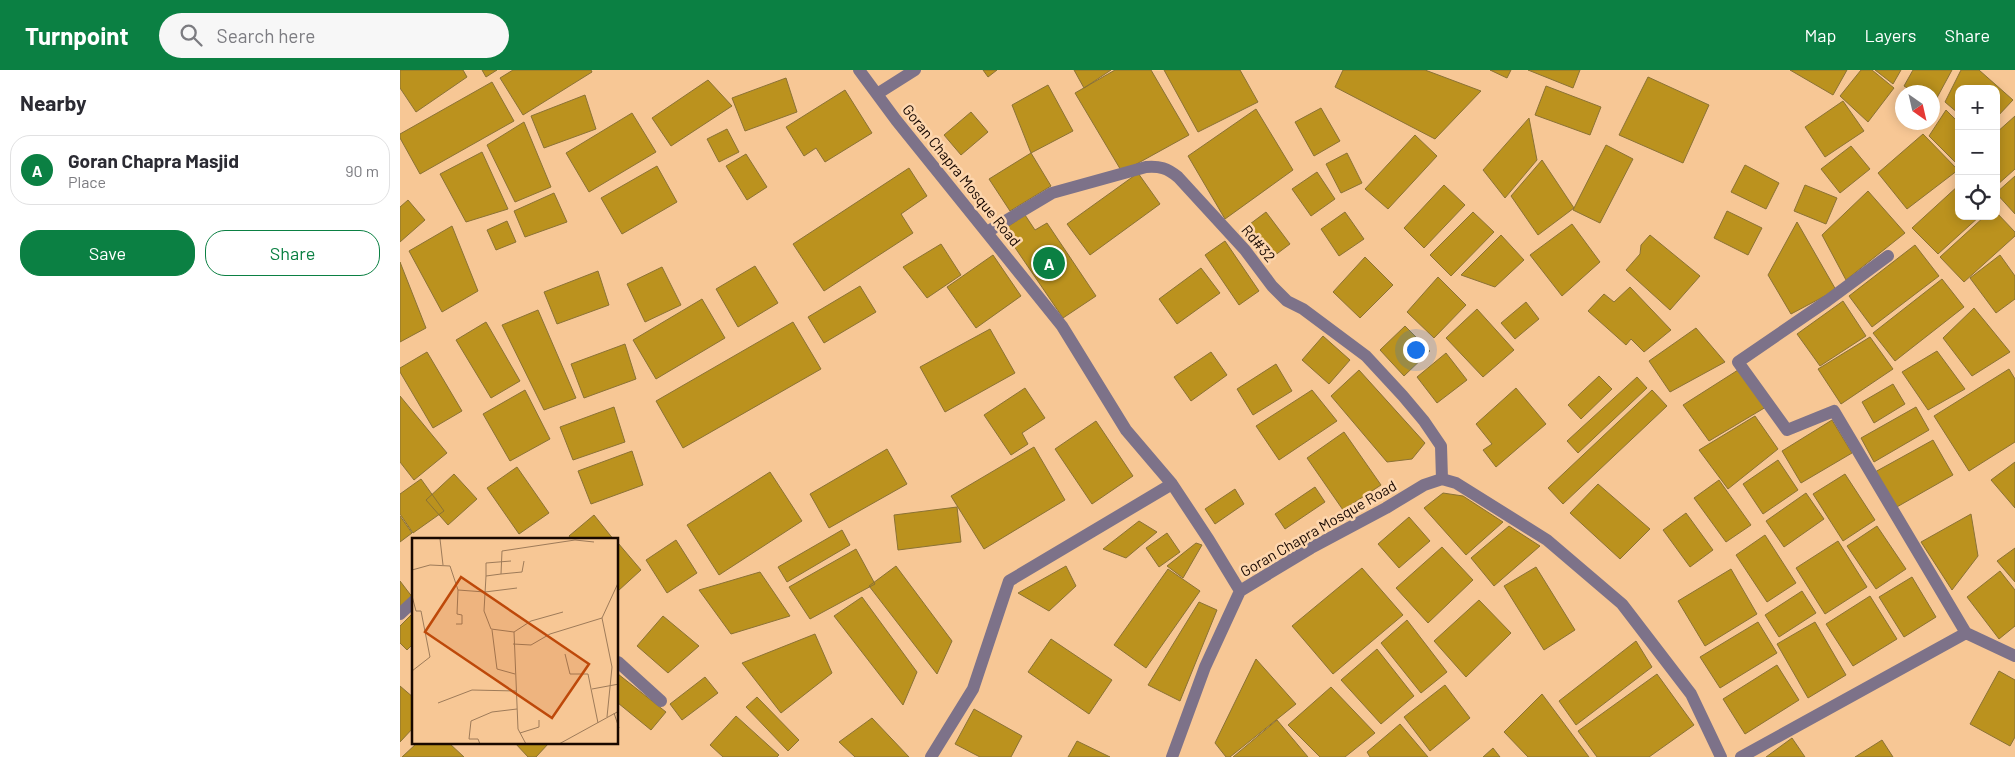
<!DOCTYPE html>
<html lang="en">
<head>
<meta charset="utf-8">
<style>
	:root { --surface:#fff; --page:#f7f7f7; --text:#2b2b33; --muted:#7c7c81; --line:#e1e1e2; --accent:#0b8043 }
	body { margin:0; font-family:Barlow,sans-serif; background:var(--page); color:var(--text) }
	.controls { position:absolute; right:15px; top:15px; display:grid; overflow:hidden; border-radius:10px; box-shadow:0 2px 12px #0003 }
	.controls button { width:45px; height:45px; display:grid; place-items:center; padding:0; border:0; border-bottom:1px solid var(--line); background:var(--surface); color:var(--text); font:25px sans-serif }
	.compass { position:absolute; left:1495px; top:15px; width:45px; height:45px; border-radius:50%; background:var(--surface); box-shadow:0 2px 12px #0003; rotate:146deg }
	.you { position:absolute; left:1015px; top:279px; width:18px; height:18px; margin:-12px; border:4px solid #fff; border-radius:50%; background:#1a73e8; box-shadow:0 0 0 8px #1a73e833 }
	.badge { display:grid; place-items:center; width:32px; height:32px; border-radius:50%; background:var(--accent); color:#fff; font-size:16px; font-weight:700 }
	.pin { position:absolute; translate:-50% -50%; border:2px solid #fff; box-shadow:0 1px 5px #0006 }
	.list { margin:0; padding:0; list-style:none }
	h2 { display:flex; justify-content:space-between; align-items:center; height:65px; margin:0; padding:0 20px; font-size:21px }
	h2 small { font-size:16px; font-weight:400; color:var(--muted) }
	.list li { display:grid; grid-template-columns:32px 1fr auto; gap:15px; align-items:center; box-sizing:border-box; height:70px; margin:0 10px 10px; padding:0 10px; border:1px solid var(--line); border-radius:20px }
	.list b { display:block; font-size:19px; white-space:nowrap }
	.list p { margin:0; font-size:16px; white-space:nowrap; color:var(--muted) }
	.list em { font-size:16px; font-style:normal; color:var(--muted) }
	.actions { display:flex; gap:10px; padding:15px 20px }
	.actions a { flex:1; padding:11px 0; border:1px solid var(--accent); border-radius:20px; text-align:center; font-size:18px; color:var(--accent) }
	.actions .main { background:var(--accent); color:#fff }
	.icon { flex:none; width:28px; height:28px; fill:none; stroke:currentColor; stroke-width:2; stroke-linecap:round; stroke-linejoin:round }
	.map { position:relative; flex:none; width:1615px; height:687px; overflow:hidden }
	header { display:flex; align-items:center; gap:30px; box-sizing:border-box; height:70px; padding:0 25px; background:var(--accent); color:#fff }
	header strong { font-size:24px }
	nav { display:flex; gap:28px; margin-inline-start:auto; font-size:18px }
	.search { width:350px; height:45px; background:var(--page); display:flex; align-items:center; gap:12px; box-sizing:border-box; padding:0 18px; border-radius:28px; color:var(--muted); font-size:19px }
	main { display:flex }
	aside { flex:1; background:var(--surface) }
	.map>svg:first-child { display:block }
	.building { fill:#bb921e; stroke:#8b7235 }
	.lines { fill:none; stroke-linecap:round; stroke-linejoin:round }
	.minor { stroke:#7d7289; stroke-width:12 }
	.labels { text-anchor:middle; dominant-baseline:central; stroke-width:5; stroke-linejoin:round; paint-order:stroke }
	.street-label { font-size:15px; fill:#180800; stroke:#fdd6ae }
	.inset-road { fill:none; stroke:#9e7b59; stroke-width:1 }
	.view { fill:#be490a; fill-opacity:0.15; stroke:#be490a; stroke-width:2.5 }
	.inset-edge { fill:none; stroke:#180800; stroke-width:2.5 }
</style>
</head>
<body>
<header>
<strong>Turnpoint</strong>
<div class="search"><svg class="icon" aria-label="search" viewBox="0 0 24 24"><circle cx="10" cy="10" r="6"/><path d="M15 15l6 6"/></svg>Search here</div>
<nav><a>Map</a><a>Layers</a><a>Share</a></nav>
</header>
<main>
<aside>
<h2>Nearby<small></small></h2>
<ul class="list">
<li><span class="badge">A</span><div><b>Goran Chapra Masjid</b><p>Place</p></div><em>90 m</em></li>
</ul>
<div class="actions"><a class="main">Save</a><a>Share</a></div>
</aside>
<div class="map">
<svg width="1615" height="687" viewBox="0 0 1615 687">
	<rect width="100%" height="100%" fill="#f7c795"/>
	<path class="building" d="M0,0h63l4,7 -51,35 -16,-24z
		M82,0h15l-11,7z
		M113,0h78l1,2 -69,43 -23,-37z
		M583,0h14l-9,7z
		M674,0h37l-27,18z
		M715,0h36l38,65 -67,37 -47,-79z
		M764,0h76l18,32 -60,30z
		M943,0h82l56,21 -46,48 -100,-52z
		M1090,0h21l-4,8z
		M1128,0h52l-7,18z
		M1390,0h57l-14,25z
		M1461,0h11l22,18 -26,34 -28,-26z
		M1475,0h26l-8,14z
		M1513,0h39l-19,35 -1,-13h-18l-10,-6z
		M1561,0h18l34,30 -17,18v-29h-37v25l-14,-12z
		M1248,7l61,28 -26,58 -64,-28z
		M386,8l11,34 -52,19 -13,-33z
		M308,10l24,26 -61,40 -19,-28z
		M92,12l22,39 -94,53 -20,-36v-4z
		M648,15l25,46 -42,22 -19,-48z
		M1146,16l55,21 -11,28 -55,-20z
		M445,20l27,43 -47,29 -9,-14 -12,8 -18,-29z
		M185,25l11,34 -52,19 -13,-32z
		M1443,31l21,30 -39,26 -20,-30z
		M921,38l19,33 -26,15 -19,-34z
		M856,39l37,61 -68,49 -37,-63z
		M1546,40l13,13 -1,42 -29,-29z
		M571,42l17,20 -27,23 -17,-20z
		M232,43l24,39 -67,40 -23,-39z
		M1615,46v53l-19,17v-53z
		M1129,48l8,42 -32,38 -22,-28z
		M124,52l27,65 -36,15 -28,-57z
		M327,59l12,23 -20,10 -12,-23z
		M1523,64l35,36 -51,39 -29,-36z
		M1015,65l22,21 -49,53 -23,-20z
		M1206,75l27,14 -33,64 -27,-13z
		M1451,76l19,23 -30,24 -19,-24z
		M82,82l26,57 -42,13 -26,-48z
		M631,83l20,33 -41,25 -21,-32z
		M947,83l15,30 -21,10 -15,-29z
		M346,84l21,33 -20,13 -21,-34z
		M1142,90l32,48 -36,27 -27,-39z
		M1345,95l34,18 -13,26 -35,-17z
		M257,96l20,36 -55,32 -21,-36z
		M509,98l18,28 -26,18 12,19 -89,58 -31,-47z
		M917,102l18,27 -24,17 -19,-27z
		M738,103l22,31 -70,51 -23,-31z
		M1615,106v38l-19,-21z
		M1044,115l21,20 -41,43 -20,-20z
		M1405,115l32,13 -11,26 -32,-13z
		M1559,115v31h21l-42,38 -26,-26z
		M1468,121l37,42 -59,47 -24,-45z
		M154,123l13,29 -42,15 -11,-26z
		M8,130l17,20 -25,22v-35z
		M1327,141l35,17 -14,27 -34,-17z
		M866,142l24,32 -20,15 -24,-32z
		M945,142l19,27 -25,17 -18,-27z
		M1073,142l21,20 -43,44 -21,-21z
		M1596,142l19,20v4l-51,46 -24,-25 45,-41h11z
		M625,145l10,15 12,-7 49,73 -33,22 -60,-88z
		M107,151l9,21 -20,8 -9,-20z
		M1397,152l39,68 -45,24 -23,-39z
		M1172,154l28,38 -38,34 -32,-41z
		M52,156l26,65 -36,21 -33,-61z
		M1101,165l23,25 -29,27 -34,-12z
		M1250,165l50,41 -30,34 -44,-40 14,-16 1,-9z
		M825,171l34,50 -20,14 -34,-50z
		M541,174l20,31 -34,23 -24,-31z
		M1515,175l24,31 -67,51 -23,-31z
		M593,185l28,41 -45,32 -29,-41z
		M1600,185l15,21v23l-19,14 -26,-35z
		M965,187l28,28 -33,33 -27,-26z
		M0,192l26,66 -26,14z
		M355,196l23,37 -40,24 -22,-38z
		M262,197l19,38 -36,17 -18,-38z
		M801,198l19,25 -43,31 -18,-25z
		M198,201l11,34 -52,19 -13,-32z
		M1038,207l28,28 -32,33 -27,-26z
		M1542,209l22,28 -69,54 -22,-28z
		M460,216l16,26 -52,31 -16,-26z
		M1230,217l41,43 -27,22 -13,-13 -5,6 -38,-34 16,-17 10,8z
		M302,229l23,39 -69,41 -23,-39z
		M1443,231l23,35 -46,30 -23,-32z
		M1126,232l13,17 -24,20 -14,-16z
		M1574,238l36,44 -38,24 -29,-38z
		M1077,239l37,41 -31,27 -37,-39z
		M138,240l38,88 -32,12 -42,-85z
		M86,252l34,59 -29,17 -35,-58z
		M393,252l28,47 -138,79 -27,-47z
		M1005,256l25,25 -26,25 -24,-26z
		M1296,258l29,34 -55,30 -21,-31z
		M590,259l25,44 -70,39 -25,-45z
		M923,266l27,24 -21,24 -27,-24z
		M1470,267l23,32 -52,35 -23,-35z
		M225,274l11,35 -52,19 -13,-34z
		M1537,281l28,38 -37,21 -26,-38z
		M27,282l35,59 -29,17 -33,-56v-4z
		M811,282l16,23 -36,26 -17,-24z
		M1046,283l21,27 -30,23 -20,-26z
		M876,294l16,27 -39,24 -16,-26z
		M1609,299l6,10v63l-46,29 -35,-55z
		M959,300l66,73 -13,16 -25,3 -56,-66z
		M1338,300l28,37 -57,34 -26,-36z
		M1199,306l13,13 -31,30 -13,-14z
		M1237,307l10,11 -69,65 -11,-12z
		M1493,314l12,20 -31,19 -12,-21z
		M625,318l20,30 -23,15 6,11 -17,11 -27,-40z
		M1116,318l30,36 -50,43 -13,-17 9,-6 -16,-20z
		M125,320l25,49 -40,22 -27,-47z
		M912,320l25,31 -58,39 -23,-34z
		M1252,320l15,16 -104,98 -15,-16z
		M0,326l47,57 -33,27 -14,-18z
		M214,337l11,35 -52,18 -13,-33z
		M1516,337l13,23 -55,32 -13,-24z
		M1355,346l23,33 -50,40 -29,-39z
		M1432,350l20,33 -51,30 -19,-32z
		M696,351l37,55 -41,28 -37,-55z
		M944,362l37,53 -38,25 -36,-52z
		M1533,370l20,35 -58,33 -20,-36z
		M634,377l31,53 -81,49 -33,-53z
		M487,379l20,35 -78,44 -19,-34z
		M232,381l11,34 -52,19 -13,-33z
		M1378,390l20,30 -35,24 -20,-30z
		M1615,392v46l-24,-28z
		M117,397l32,46 -30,21 -32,-46z
		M370,402l32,49 -83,54 -32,-50z
		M54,404l23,25 -29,26 -22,-25z
		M1445,404l30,46 -32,21 -30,-47z
		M21,409l23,32 -31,22 -13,-19v-20z
		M1319,410l32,45 -25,17 -32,-44z
		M1198,414l52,45 -30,30 -50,-46z
		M915,417l10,15 -40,27 -10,-15z
		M835,419l9,15 -29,20 -10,-15z
		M1043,423l20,3 40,26 -37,33 -42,-47z
		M1406,423l18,26 -40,28 -18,-26z
		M557,437l4,35 -63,8 -4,-35z
		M1286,443l27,37 -23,17 -27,-37z
		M1571,444l7,42 -26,34 -31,-48z
		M194,445l20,25h-42l-3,-4z
		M0,446l12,17 -12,9z
		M1009,447l21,24 -31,27 -21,-24z
		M739,451l18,11 -31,26 -23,-9z
		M1109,456l31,20 -46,40 -23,-28z
		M1477,456l29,43 -30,20 -29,-43z
		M442,460l8,15 -63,37 -9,-15z
		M767,463l13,19 -21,15 -13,-19z
		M1365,465l31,48 -29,19 -31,-47z
		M276,470l21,33 -30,20 -21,-33z
		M1438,471l29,46 -42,27 -29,-46z
		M218,473l23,27 -23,21z
		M796,473l6,2 -19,33 -16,-12z
		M1042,477l31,33 -45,43 -32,-35z
		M1615,478v34l-18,-21z
		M456,479l19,35 -65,35 -21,-32z
		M496,496l56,75 -15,33 -68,-88z
		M666,496l10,20 -27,25 -31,-18z
		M1136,497l39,63 -31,20 -40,-64z
		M962,498l41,47 -70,59 -41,-48z
		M768,499l32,22 -54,77 -32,-23z
		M1331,499l26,45 -52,32 -27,-45z
		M1600,501l15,19v36l-16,13 -32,-42z
		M360,502l30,44 -59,18 -32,-44z
		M1512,507l24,40 -32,20 -25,-40z
		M0,511l13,17 -13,10z
		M1402,521l14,22 -37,24 -14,-22z
		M1470,526l27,43 -44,27 -27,-42z
		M462,527l55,75 -14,33 -69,-89z
		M1079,530l32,33 -45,44 -32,-36z
		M799,532l18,8 -37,91 -32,-16z
		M14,542v31l-7,7 -7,-7v-17z
		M263,546l36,30 -31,27 -31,-27z
		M1007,550l40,52 -26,21 -40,-50z
		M1358,552l19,31 -57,35 -20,-31z
		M1415,552l31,53 -38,23 -31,-54z
		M415,564l17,39 -51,40 -39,-50z
		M651,569l61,41 -23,34 -61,-42z
		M1236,571l16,26 -76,58 -17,-24z
		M977,579l37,47 -33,28 -40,-44z
		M856,589l40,45 -66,53h-4l-11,-14z
		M1377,595l22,35 -54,34 -22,-35z
		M1599,601l16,9v57l-5,9 -40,-22z
		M218,604l48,38 -15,18 -33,-27z
		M1257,604l37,51 -45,32h-52l-19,-26z
		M305,607l13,16 -36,27 -12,-16z
		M1045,615l25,33 -40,33 -26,-34z
		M0,616l14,12v29l-14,15z
		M931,617l44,46 -30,24h-25l-32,-32z
		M1142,624l47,63h-61l-24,-25z
		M357,627l42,43 -11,11 -42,-44z
		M574,639l48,27 -11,21h-31l-25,-13z
		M336,646l43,39 -2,2h-54l-13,-12z
		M472,648l37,39h-54l-16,-15z
		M877,650l31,37h-75z
		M1000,654l28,33h-58l-3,-5z
		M1392,668l13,19h-39z
		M1482,670l11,17h-38z
		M677,671l33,16h-42z
		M17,673h32l15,14h-62z
		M115,673h34l-13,14h-8z
		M1093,678l7,9h-17z"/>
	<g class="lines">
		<path class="minor" d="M459,0l37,50 166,206 64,104 46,54 37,56 31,51 71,-43 75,-40 38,-23 18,-6 14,4 91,57 75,64 69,90 30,63
			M477,24l38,-24
			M587,162l65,-39 94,-26c14,-1 21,1 32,10l67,73 27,36 15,15 16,8 63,47 37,40 21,25 17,25 1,33
			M1488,186l-61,45 -89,61 49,68 47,-19 132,222 49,23
			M0,544l14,-13
			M218,592l43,39
			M531,687l42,-68 36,-108 163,-97
			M772,687l33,-90 35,-76
			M1341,687l225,-124"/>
	</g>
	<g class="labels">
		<g class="street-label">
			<text transform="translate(562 105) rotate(51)">Goran Chapra Mosque Road</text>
			<text transform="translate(859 173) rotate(50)">Rd#32</text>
			<text transform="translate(918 458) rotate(-30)">Goran Chapra Mosque Road</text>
		</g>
	</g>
	<g transform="translate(12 468)">
		<rect width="206" height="206" fill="#f7c795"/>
		<path class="inset-road" d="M28,1l3,26M0,32l18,-5 20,1 8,24 -1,24 5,1v9h-6M89,36l21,-2 2,-11M74,38v-13l25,-2M46,52l27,2 32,-4M0,58l4,15h5l9,46 -18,14M80,92l5,39 18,5M102,94l17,-11 32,-9M101,106l18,1 19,-11 52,-16M153,116l5,20h18l10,49M180,151l27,-5M26,165l34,-13 44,1M202,175l5,15M195,179l5,-50 -10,-49 17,-37M108,195l19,-6v-7M68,206l-2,-5h-9l2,-18 21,-9 25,-3M114,206l-8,-15 -4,-97 -23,-3 -7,-18 2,-35 15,-2 1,-23 73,-11 19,2M147,206l60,-33"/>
		<path class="view" d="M49,39l128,87 -37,54 -127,-86z"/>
		<rect width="206" height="206" class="inset-edge"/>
	</g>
</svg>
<div class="controls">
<button>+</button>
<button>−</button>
<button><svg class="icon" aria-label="locate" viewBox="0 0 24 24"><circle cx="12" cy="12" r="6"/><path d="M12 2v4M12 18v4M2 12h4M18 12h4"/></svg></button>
</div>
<svg class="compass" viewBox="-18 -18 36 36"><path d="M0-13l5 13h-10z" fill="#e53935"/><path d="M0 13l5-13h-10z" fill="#7c7c81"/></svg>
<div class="you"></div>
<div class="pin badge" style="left:649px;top:193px">A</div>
</div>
</main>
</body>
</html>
